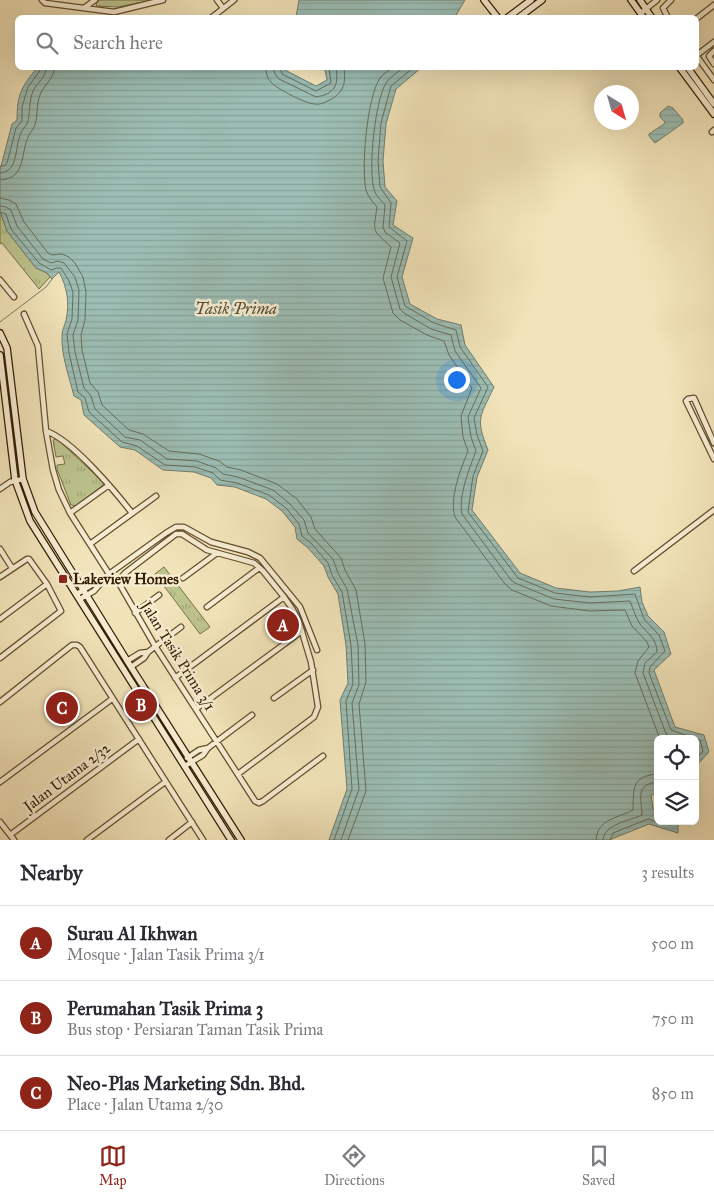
<!DOCTYPE html>
<html lang="en">
<head>
<meta charset="utf-8">
<style>
	:root { --surface:#fff; --page:#f7f7f7; --text:#2b2b33; --muted:#7c7c81; --line:#e1e1e2; --accent:#8f2418 }
	body { margin:0; font-family:"IM FELL Great Primer",serif; background:var(--page); color:var(--text) }
	.controls { position:absolute; right:15px; bottom:15px; display:grid; overflow:hidden; border-radius:8px; box-shadow:0 5px 20px #0002 }
	.controls button { width:45px; height:45px; display:grid; place-items:center; padding:0; border:0; border-bottom:1px solid var(--line); background:var(--surface); color:var(--text); font:25px sans-serif }
	.compass { position:absolute; left:594px; top:85px; width:45px; height:45px; border-radius:50%; background:var(--surface); box-shadow:0 5px 20px #0002; rotate:143deg }
	.you { position:absolute; left:456px; top:379px; width:18px; height:18px; margin:-12px; border:4px solid #fff; border-radius:50%; background:#1a73e8; box-shadow:0 0 0 8px #1a73e833 }
	.badge { display:grid; place-items:center; width:32px; height:32px; border-radius:50%; background:var(--accent); color:#fff; font-size:16px; font-weight:700 }
	.pin { position:absolute; translate:-50% -50%; border:2px solid #fff; box-shadow:0 1px 5px #0006 }
	.list { margin:0; padding:0; list-style:none }
	h2 { display:flex; justify-content:space-between; align-items:center; height:65px; margin:0; padding:0 20px; font-size:21px }
	h2 small { font-size:16px; font-weight:400; color:var(--muted) }
	.list li { display:grid; grid-template-columns:32px 1fr auto; gap:15px; align-items:center; box-sizing:border-box; height:75px; padding:0 20px; border-top:1px solid var(--line) }
	.list b { display:block; font-size:19px; white-space:nowrap }
	.list p { margin:0; font-size:16px; white-space:nowrap; color:var(--muted) }
	.list em { font-size:16px; font-style:normal; color:var(--muted) }
	.icon { flex:none; width:28px; height:28px; fill:none; stroke:currentColor; stroke-width:2; stroke-linecap:round; stroke-linejoin:round }
	.map { position:relative; flex:none; width:714px; height:840px; overflow:hidden }
	.search { position:absolute; background:var(--surface); box-shadow:0 5px 20px #0002; left:15px; right:15px; top:15px; height:55px; display:flex; align-items:center; gap:12px; box-sizing:border-box; padding:0 18px; border-radius:8px; color:var(--muted); font-size:19px }
	.sheet { height:290px; background:var(--surface) }
	nav { display:flex; justify-content:space-around; align-items:center; box-sizing:border-box; height:70px; border-top:1px solid var(--line); background:var(--surface); font-size:14px; color:var(--muted) }
	nav a { display:grid; justify-items:center; gap:2px }
	nav .on { color:var(--accent) }
	.map>svg:first-child { display:block }
	.park { fill:url(#park-tufts); stroke:#787047 }
	.water { fill:url(#water-rules); stroke:#727d6d }
	.lines { fill:none; stroke-linecap:round; stroke-linejoin:round }
	.shore { stroke:#686d5a; stroke-width:1 }
	.stream { stroke:#727d6d; stroke-width:1 }
	.street-casing { stroke:#634e2e; stroke-width:7 }
	.secondary-casing { stroke:#331c00; stroke-width:8 }
	.street { stroke:#f7edd2; stroke-width:4.5 }
	.secondary { stroke:#f7edd2; stroke-width:5.5 }
	.poi-dot { fill:#8f2418; stroke:#f7edd2; stroke-width:2 }
	.labels { text-anchor:middle; dominant-baseline:central; stroke-width:5; stroke-linejoin:round; paint-order:stroke }
	.poi-label { font-size:15px; font-weight:bold; fill:#331c00; stroke:#f7edd2; text-anchor:start }
	.street-label { font-size:15px; fill:#331c00; stroke:#f7edd2 }
	.water-label { font-size:16px; font-style:italic; fill:#524d36; stroke:#f7edd2 }
</style>
</head>
<body>
<div class="map">
<svg width="714" height="840" viewBox="0 0 714 840">
	<defs>
		<pattern id="park-tufts" width="24" height="20" patternUnits="userSpaceOnUse" patternTransform="scale(1.25)"><rect width="24" height="20" fill="#bdc48e"/><path d="M3 7l-1-3M5 7V3M7 7l1-3M15 17l-1-3M17 17v-4M19 17l1-3" fill="none" stroke="#a3a879"/></pattern>
		<pattern id="water-rules" width="6" height="5" patternUnits="userSpaceOnUse" patternTransform="scale(1.25)"><rect width="6" height="5" fill="#9cbeb5"/><path d="M0 2.5h6" fill="none" stroke="#87a39a"/></pattern>
	</defs>
	<rect width="100%" height="100%" fill="#f2e4ba"/>
	<filter id="stains"><feTurbulence type="fractalNoise" baseFrequency=".004" numOctaves="4"/><feColorMatrix values="0 0 0 0 .2 0 0 0 0 .09 0 0 0 0 .02 0 0 0 .5 -.17"/></filter>
	<radialGradient id="worn" r=".72"><stop offset=".6" stop-color="#630" stop-opacity="0"/><stop offset="1" stop-color="#630" stop-opacity=".3"/></radialGradient>
	<path class="park" d="M100,0h53l-35,7 -22,-1 1,-4z
		M0,211l7,20 29,37 11,5 3,4 -11,12 -37,-46 -2,1z
		M57,439l46,43v3l-27,21 -5,-1 -14,-36v-4l8,-1 -2,-8 -7,1 -3,-17z
		M164,567l46,60 -10,7 -45,-60z"/>
	<path class="water" d="M299,0h166l-10,17h-159z
		M37,68h244l35,18 11,-6 -2,-10 -4,-2h100l-25,21 -10,35 -3,37 2,26 12,14 -4,24 20,13 -11,39 8,27 27,15 24,6 4,20 29,42c-14,30 -19,31 -6,63l-11,27 -5,33 48,63 36,15 34,4 28,-1 22,-4 2,15 6,14 16,16 7,22 -17,16 21,57 29,8 5,17 -14,15v-28h-37v54l-7,2 2,13 5,3v10l20,1v11l-29,-9 -40,16h-280l18,-51 -7,-89 8,-17 -2,-38 -8,-51 -10,-17 -4,-11 -16,-18 -11,-9 -2,-12 -13,-16 -16,-12 -31,-12 -18,-2 -6,-7 -17,-6 -31,-2 -28,-20 -15,-3 -36,-32 -3,-15 -7,-4c-5,-20 -13,-41 -12,-61 0,-5 3,-10 4,-15 4,-17 1,-33 -7,-48l-7,7 -5,-6 -11,-5 -29,-37 -7,-20v-41l12,-46 5,-4c0,-25 4,-33 20,-52z
		M668,106l5,2 10,12v3l-28,20 -6,-7v-2l15,-10 1,-2 -5,-5v-4z"/>
	<g class="lines">
		<path class="shore" d="M266,68c0,5 1,10 5,14 6,7 35,22 44,22 6,1 10,-2 15,-4 14,-8 16,-17 14,-32
			M273,68l2,6 4,5 37,18c19,-3 23,-12 20,-29
			M280,68l2,6 34,17 15,-8 -2,-15
			M392,68c-4,3 -9,6 -12,10 -13,19 -19,90 -14,112 2,7 7,12 11,17 -4,27 -5,22 14,40l-8,31 10,35 7,7 27,15 17,6 5,14 23,33 -11,28 2,21 5,14c-7,17 -19,47 -13,66l50,67 7,6 39,16 39,5 35,-1 7,16 15,16 2,5 -11,14 -3,12 25,66
			M403,68c-5,4 -13,9 -17,15 -11,18 -18,86 -12,106 1,6 7,11 11,16l-2,23 3,5 14,10 -9,34 9,32 4,4 27,16 20,6 4,16 26,37 -13,29 3,20 5,14c-6,16 -18,45 -14,63l49,66 4,3 39,16 36,4 40,-2c3,8 6,17 10,23 8,10 17,15 17,28l-12,11 -2,10 22,58 3,5 6,3
			M413,68l-22,18 -10,37 -3,38 2,26 11,16 -2,24 18,14 -10,36 8,29 29,17 22,7 4,17 28,40 -14,31 3,17 6,16 -10,25 -5,36 50,66 37,15 35,4 45,-3 9,25 15,16 6,16 -15,16 -1,6 22,57 29,10 3,11 -8,9
			M0,166h4l3,-3 9,-35 6,-7v-14l6,-20 11,-15 1,-4
			M0,173c20,-1 14,-29 22,-42 2,-4 5,-5 6,-10 2,-10 1,-20 5,-30 4,-9 13,-13 13,-23
			M0,180c27,-1 20,-28 29,-45 2,-4 4,-5 6,-10 3,-10 1,-20 5,-30 4,-11 14,-15 14,-27
			M0,198l9,2 7,4 8,18 24,31 4,2 10,-1 7,3 6,6 8,14 3,15 -1,28 -4,15 1,15 8,33 8,9 4,13 27,25 14,4 26,17 30,3 20,7 8,6 14,3 36,14 20,15 14,18 4,12 26,29 4,12 11,20 9,54 1,38 -7,22 7,87 -18,49
			M0,206l6,1 5,3 6,16 26,33 8,4 7,-2 6,2 11,14 4,13 -1,30 -5,15 2,17 9,36 7,8 4,13 30,28 15,3 27,19 30,2 19,7 7,6 15,3 35,13 17,14 14,16 4,13 25,26 5,14 9,16 11,56 1,40 -7,18 7,86 -18,51
			M0,212l6,2 5,15 28,34 12,7 6,-2h4l8,13 4,11 -1,27 -5,15 2,19 9,39 7,6 4,14 33,30 15,4 28,19 30,2 18,6 7,7 17,3 32,12 17,13 13,16 3,12 10,8 16,19 4,12 10,17 9,53 2,39 -7,17 6,88 -18,51
			M596,840c1,-21 22,-22 37,-30 1,-20 -3,-34 25,-36
			M603,840c1,-16 26,-19 39,-25 0,-16 -8,-31 16,-33
			M610,840l3,-7 35,-14 22,6 3,-1v-3"/>
		<path class="stream" d="M0,322l46,-35 6,-8"/>
		<g class="street-casing">
			<path id="street" d="M42,0l3,3 69,9 49,-12
				M217,0l6,8
				M84,8l11,-8
				M641,13l16,-13
				M211,18l23,-18
				M668,18l-5,-10 8,-8
				M696,19l18,-14
				M714,51l-5,5 5,8
				M696,55l18,25
				M697,55l17,-13
				M712,132l2,-2
				M0,280l14,17
				M24,314l14,32 8,85 7,39 6,20 11,23 39,61
				M46,431c26,9 68,59 86,82
				M714,443l-20,-45 -6,1 -2,2 28,58
				M0,489l10,-7 13,-3
				M70,513l39,-28
				M90,544l66,-48
				M0,549l12,19
				M634,571l80,-61
				M0,577l27,-18h2l18,25 14,27 -61,47
				M183,578l34,-25
				M77,594l14,-9 9,-2
				M80,599l14,-8 15,-17 57,-41 10,-6h8l27,15 37,10 12,6 40,49 17,43
				M207,607l52,-39
				M135,613l24,-18
				M0,619l47,-35
				M127,661l13,-8 8,-1
				M131,667l13,-9 4,-6 33,-25
				M175,678l109,-81
				M274,698l39,-28
				M0,702l72,-57h5l3,2 123,193
				M196,709l106,-78
				M187,758l12,-8 9,-2
				M185,766l18,-11 5,-7 44,-33
				M238,774l76,-57 4,-10 -7,-45 -12,-40 -6,-12 -9,-13 -21,-26 -9,-8 -47,-13 -25,-16h-6l-51,39 -6,7 1,5 35,61 100,155 4,2 4,-2 60,-45
				M0,782l112,-83
				M0,822l14,18
				M10,835l129,-96
				M87,840l78,-58
				M169,840l23,-18"/>
		</g>
		<g class="secondary-casing">
			<path id="secondary" d="M484,0l14,18
				M631,0l13,18
				M640,0l12,18
				M507,18l24,-18
				M518,18l24,-18
				M680,68l34,46
				M688,68l26,36
				M0,333l7,15 16,131 12,33 96,155 110,173
				M0,355l15,125 15,41 201,319"/>
		</g>
		<use href="#street" class="street"/>
		<use href="#secondary" class="secondary"/>
	</g>
	<rect class="poi-dot" x="58" y="574" width="10" height="10" rx="2.5"/>
	<g class="labels">
		<g class="poi-label">
			<text x="73" y="579">Lakeview Homes</text>
		</g>
		<g class="street-label">
			<text transform="translate(178 656) rotate(58)">Jalan Tasik Prima 3/1</text>
			<text transform="translate(67 777) rotate(-37)">Jalan Utama 2/32</text>
		</g>
		<g class="water-label">
			<text x="236" y="308">Tasik Prima</text>
		</g>
	</g>
	<rect width="100%" height="100%" filter="url(#stains)"/>
	<rect width="100%" height="100%" fill="url(#worn)"/>
</svg>
<div class="controls">
<button><svg class="icon" aria-label="locate" viewBox="0 0 24 24"><circle cx="12" cy="12" r="6"/><path d="M12 2v4M12 18v4M2 12h4M18 12h4"/></svg></button>
<button><svg class="icon" aria-label="layers" viewBox="0 0 24 24"><path d="M12 4l9 5-9 5-9-5zM3 14l9 5 9-5"/></svg></button>
</div>
<svg class="compass" viewBox="-18 -18 36 36"><path d="M0-13l5 13h-10z" fill="#e53935"/><path d="M0 13l5-13h-10z" fill="#7c7c81"/></svg>
<div class="you"></div>
<div class="pin badge" style="left:283px;top:625px">A</div>
<div class="pin badge" style="left:141px;top:705px">B</div>
<div class="pin badge" style="left:62px;top:708px">C</div>
<div class="search"><svg class="icon" aria-label="search" viewBox="0 0 24 24"><circle cx="10" cy="10" r="6"/><path d="M15 15l6 6"/></svg>Search here</div>
</div>
<section class="sheet">
<h2>Nearby<small>3 results</small></h2>
<ul class="list">
<li><span class="badge">A</span><div><b>Surau Al Ikhwan</b><p>Mosque · Jalan Tasik Prima 3/1</p></div><em>500 m</em></li>
<li><span class="badge">B</span><div><b>Perumahan Tasik Prima 3</b><p>Bus stop · Persiaran Taman Tasik Prima</p></div><em>750 m</em></li>
<li><span class="badge">C</span><div><b>Neo-Plas Marketing Sdn. Bhd.</b><p>Place · Jalan Utama 2/30</p></div><em>850 m</em></li>
</ul>
</section>
<nav>
<a class="on"><svg class="icon" aria-label="map" viewBox="0 0 24 24"><path d="M3 6l6-2 6 2 6-2v14l-6 2-6-2-6 2zM9 4v14M15 6v14"/></svg>Map</a>
<a><svg class="icon" aria-label="directions" viewBox="0 0 24 24"><path d="M12 3l9 9-9 9-9-9zM9 14v-3h6M13 9l2 2-2 2"/></svg>Directions</a>
<a><svg class="icon" aria-label="saved" viewBox="0 0 24 24"><path d="M7 4h10v16l-5-4-5 4z"/></svg>Saved</a>
</nav>
</body>
</html>
